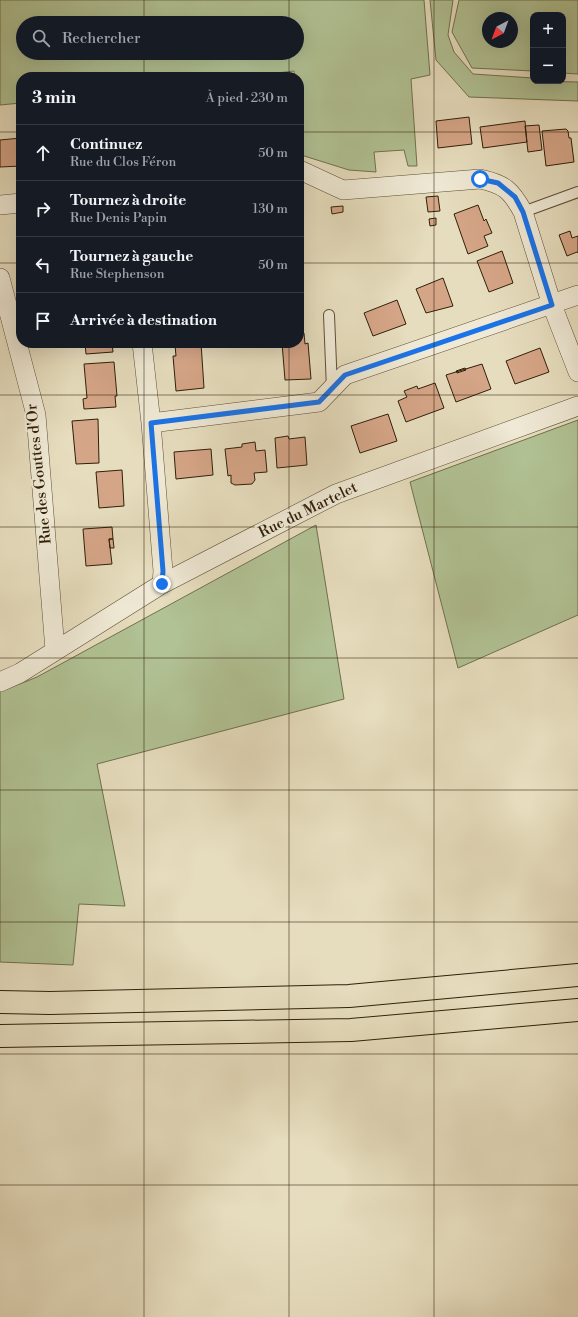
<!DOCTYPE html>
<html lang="fr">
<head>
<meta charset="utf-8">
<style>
	:root { --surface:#171b24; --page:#20242c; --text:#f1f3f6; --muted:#9ea1a6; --line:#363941 }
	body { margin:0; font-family:"Libre Bodoni",serif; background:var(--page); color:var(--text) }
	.controls { position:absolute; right:12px; top:12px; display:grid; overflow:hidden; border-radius:8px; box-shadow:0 4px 16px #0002 }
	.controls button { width:36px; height:36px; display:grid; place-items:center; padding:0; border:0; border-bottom:1px solid var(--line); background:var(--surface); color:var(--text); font:20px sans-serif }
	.compass { position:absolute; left:482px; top:12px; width:36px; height:36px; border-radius:50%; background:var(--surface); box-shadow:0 4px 16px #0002; rotate:221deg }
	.stop { position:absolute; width:12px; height:12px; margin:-9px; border:3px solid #1a73e8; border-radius:50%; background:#fff }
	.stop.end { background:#1a73e8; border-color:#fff; box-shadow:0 1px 4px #0008 }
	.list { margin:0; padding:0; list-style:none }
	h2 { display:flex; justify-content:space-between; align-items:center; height:52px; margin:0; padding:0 16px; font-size:17px }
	h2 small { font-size:13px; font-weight:400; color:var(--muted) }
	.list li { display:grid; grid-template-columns:26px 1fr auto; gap:12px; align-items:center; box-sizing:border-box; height:56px; padding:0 16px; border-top:1px solid var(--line) }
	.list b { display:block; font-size:15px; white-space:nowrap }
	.list p { margin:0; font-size:13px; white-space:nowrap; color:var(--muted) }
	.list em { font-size:13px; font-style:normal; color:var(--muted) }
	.icon { flex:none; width:22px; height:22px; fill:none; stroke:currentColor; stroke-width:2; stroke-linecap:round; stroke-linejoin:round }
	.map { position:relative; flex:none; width:578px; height:1317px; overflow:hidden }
	.search { position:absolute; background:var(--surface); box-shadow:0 4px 16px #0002; left:16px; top:16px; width:288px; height:44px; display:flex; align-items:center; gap:10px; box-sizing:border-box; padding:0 14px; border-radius:22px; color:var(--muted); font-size:15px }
	.panel { position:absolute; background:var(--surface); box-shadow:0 4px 16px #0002; left:16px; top:72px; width:288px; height:276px; border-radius:16px }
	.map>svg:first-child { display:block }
	.green { fill:#b1c294; stroke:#70704e; fill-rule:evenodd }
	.building { fill:#d5a587; stroke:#301f09 }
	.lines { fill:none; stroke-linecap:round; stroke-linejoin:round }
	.lane-casing { stroke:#5e4e36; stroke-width:12 }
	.street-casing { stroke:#5e4e36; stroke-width:20 }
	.highway-casing { stroke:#301f09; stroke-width:24 }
	.lane { stroke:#efe9d5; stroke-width:10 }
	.street { stroke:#efe9d5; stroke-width:19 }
	.highway { stroke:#e6ddbe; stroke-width:22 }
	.route { stroke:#1a73e8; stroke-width:5 }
	.grid { fill:none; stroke:#301f09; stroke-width:1; stroke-opacity:0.55 }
	.labels { text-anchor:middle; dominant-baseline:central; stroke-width:4; stroke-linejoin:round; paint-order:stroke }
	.street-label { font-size:15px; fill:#301f09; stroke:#efe9d5 }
</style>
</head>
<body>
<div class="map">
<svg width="578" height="1317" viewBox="0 0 578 1317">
	<rect width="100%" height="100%" fill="#e6ddbe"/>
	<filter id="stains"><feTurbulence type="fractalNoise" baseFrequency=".005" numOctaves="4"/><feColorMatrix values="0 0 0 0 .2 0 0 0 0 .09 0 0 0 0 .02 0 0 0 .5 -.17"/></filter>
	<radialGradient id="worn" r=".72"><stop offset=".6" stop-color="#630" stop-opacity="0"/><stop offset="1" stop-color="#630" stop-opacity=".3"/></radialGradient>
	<path class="green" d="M0,0h424l6,75 -19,4 6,87h-9l-4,-16 -30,2 2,20 -27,-2 -48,-15 -2,-29v-49h-4l-1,-6 -52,6h-221v26l-21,2zM23,23h274v30h-274z
		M430,0h23l-5,35 6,17 19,22 60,4v3l45,1v19l-109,-4 -33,-37z
		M459,0h119v74l-15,-1v-58h-30v56l-61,-3 -20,-36zM488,18h24v24h-24z
		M578,420v195l-120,53 -48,-186z
		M316,525l28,174 -247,65 28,142 -46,-2 -6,61 -73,-3v-270l37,-15z"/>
	<path class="building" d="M469,117l3,27 -34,4 -2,-27z
		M525,121l2,21 -44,6 -3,-21z
		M539,125l3,25 -14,2 -3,-26z
		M566,129l2,2 1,7h2l3,24 -28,4 -4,-35z
		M21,138v28l-21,1v-27z
		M438,196l2,15 -12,1 -2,-15z
		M478,205l6,16 2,-2 6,14 -8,3 4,10 -20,8 -14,-40z
		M343,206v6l-11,2 -1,-7z
		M299,211l2,23h-2z
		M436,218v7l-6,1 -1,-7z
		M570,231l2,7 6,-2v17l-1,-1 -10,4 -8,-21z
		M502,251l11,32 -24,9 -12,-31z
		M443,278l10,28 -27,7 -10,-24z
		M397,300l9,24 -33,12 -9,-23z
		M299,333h5l1,11 3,-1 3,36 -26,1 -3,-37h17z
		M85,343h27l1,9 -27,2z
		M201,343l3,45 -28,3 -3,-35h3l-1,-11z
		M540,348l9,24 -34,12 -9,-23z
		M114,362l3,34h-2l1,11 -32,2 -1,-10 4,-1 -3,-34z
		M482,364l9,25 -35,13 -10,-27z
		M465,368l1,2 -9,3 -1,-2z
		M435,383l9,25 -38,14 -8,-21 9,-4 -3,-6 13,-5 1,3z
		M388,414l9,27 -37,12 -9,-27z
		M98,419l1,44 -23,1 -4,-43z
		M288,436l1,3 16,-2 2,28 -30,3 -2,-30z
		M255,442l1,9 9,-1 2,22 -13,1 1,7 -3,4 -17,1 -4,-2v-8l-3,1 -3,-27 17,-2v-3z
		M211,449l2,26 -37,4 -2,-27z
		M122,470l2,36 -25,2 -3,-36z
		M112,527l1,12h-4l3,25 -26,2 -3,-37z
		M109,539h4l1,9h-4z"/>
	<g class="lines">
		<g class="lane-casing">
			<path id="lane" d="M523,212l55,-20
				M329,315l3,74"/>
		</g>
		<g class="street-casing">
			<path id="street" d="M299,171h3l41,19 137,-11c24,5 31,11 43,33l29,93 26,67
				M0,205l21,-2
				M0,278l36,137 19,235
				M142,343l9,80 12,148 -1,13
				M151,423l168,-21 26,-27 233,-80
				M0,682l20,-9 142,-89 174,-90 242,-88"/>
		</g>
		<g class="highway-casing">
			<path id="highway" d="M0,1002l50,1 299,-7 229,-21
				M0,1036l351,-6 227,-20"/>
		</g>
		<use href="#lane" class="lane"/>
		<use href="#street" class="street"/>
		<use href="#highway" class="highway"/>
	</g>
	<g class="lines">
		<path class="route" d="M162,584l1,-13 -12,-148 168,-21 26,-27 207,-70 -29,-93 -8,-15 -17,-14 -18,-4"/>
	</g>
	<path class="grid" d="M144,0v23M289,0v23M434,0v1317M144,53v24M289,53v24M0,132h21M299,132h279M0,263h21M299,263h279M144,343v974M289,343v974M0,395h578M0,527h578M0,658h578M0,790h578M0,922h578M0,1054h578M0,1185h578"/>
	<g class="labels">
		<g class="street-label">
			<text transform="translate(39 474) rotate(-96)">Rue des Gouttes d'Or</text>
			<text transform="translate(308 510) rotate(-26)">Rue du Martelet</text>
		</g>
	</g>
	<rect width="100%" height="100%" filter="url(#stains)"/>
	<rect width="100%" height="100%" fill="url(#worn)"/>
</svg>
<div class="controls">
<button>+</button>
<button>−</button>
</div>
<svg class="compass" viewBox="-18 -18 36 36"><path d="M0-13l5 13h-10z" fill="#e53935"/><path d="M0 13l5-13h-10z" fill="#9ea1a6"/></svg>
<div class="stop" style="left:480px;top:179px"></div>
<div class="stop end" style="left:162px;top:584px"></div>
<div class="search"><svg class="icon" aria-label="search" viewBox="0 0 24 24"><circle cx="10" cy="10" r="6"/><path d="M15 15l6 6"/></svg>Rechercher</div>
<section class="panel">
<h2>3 min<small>À pied · 230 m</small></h2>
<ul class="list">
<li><svg class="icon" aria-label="ahead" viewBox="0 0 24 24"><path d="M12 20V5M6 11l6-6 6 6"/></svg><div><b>Continuez</b><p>Rue du Clos Féron</p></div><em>50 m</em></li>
<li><svg class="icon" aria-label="right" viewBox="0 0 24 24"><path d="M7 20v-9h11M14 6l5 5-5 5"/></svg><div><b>Tournez à droite</b><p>Rue Denis Papin</p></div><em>130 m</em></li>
<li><svg class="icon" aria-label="left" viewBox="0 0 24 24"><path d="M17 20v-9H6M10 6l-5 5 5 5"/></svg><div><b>Tournez à gauche</b><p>Rue Stephenson</p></div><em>50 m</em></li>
<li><svg class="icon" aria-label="arrive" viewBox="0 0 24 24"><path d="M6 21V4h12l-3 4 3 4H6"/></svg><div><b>Arrivée à destination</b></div></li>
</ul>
</section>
</div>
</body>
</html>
